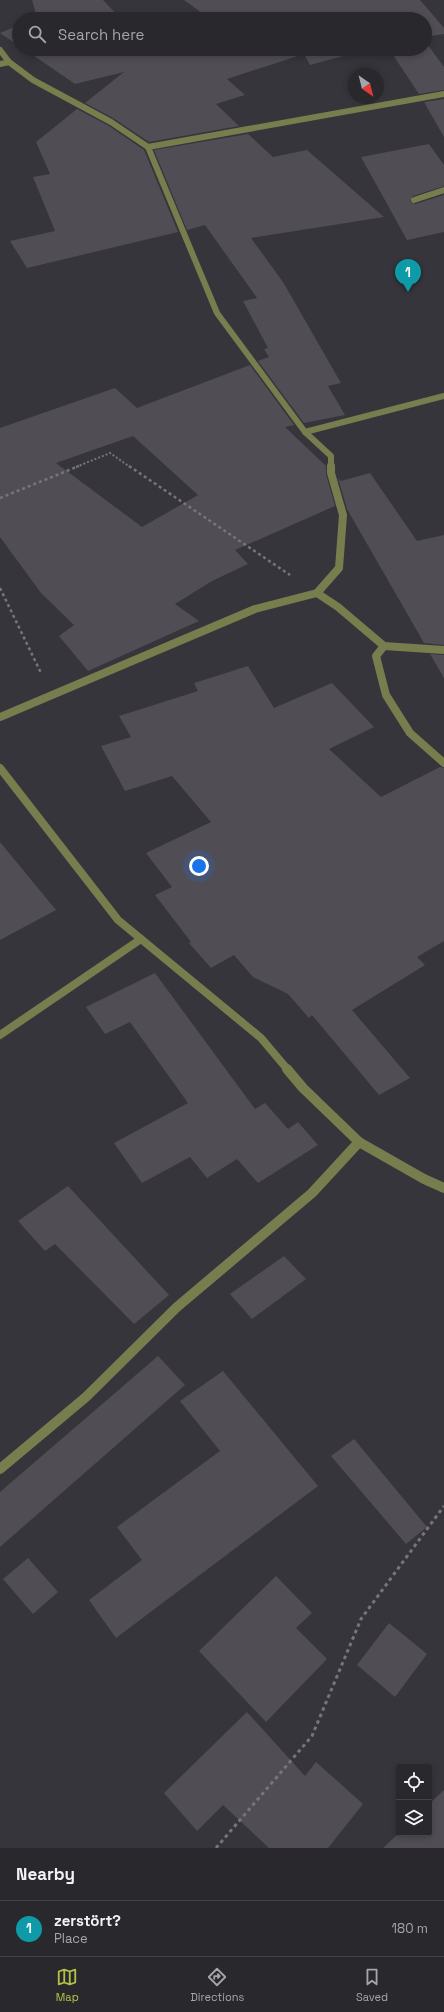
<!DOCTYPE html>
<html lang="en">
<head>
<meta charset="utf-8">
<style>
	:root { --surface:#29282d; --page:#313035; --text:#f1f3f6; --muted:#a5a6aa; --line:#454449; --accent:#b6c148 }
	body { margin:0; font-family:"Space Grotesk",sans-serif; background:var(--page); color:var(--text) }
	.controls { position:absolute; right:12px; bottom:12px; display:grid; overflow:hidden; border-radius:4px; box-shadow:0 2px 6px #0003 }
	.controls button { width:36px; height:36px; display:grid; place-items:center; padding:0; border:0; border-bottom:1px solid var(--line); background:var(--surface); color:var(--text); font:20px sans-serif }
	.compass { position:absolute; left:348px; top:68px; width:36px; height:36px; border-radius:50%; background:var(--surface); box-shadow:0 2px 6px #0003; rotate:145deg }
	.you { position:absolute; left:199px; top:866px; width:14px; height:14px; margin:-10px; border:3px solid #fff; border-radius:50%; background:#1a73e8; box-shadow:0 0 0 6px #1a73e833 }
	.badge { display:grid; place-items:center; width:26px; height:26px; border-radius:50%; background:var(--accent); color:#fff; font-size:13px; font-weight:700 }
	.pin { position:absolute; translate:-50% -33px; filter:drop-shadow(0 1px 2px #0008) }
	.pin::after { content:''; position:absolute; top:21px; width:14px; height:12px; background:inherit; clip-path:polygon(0 0,100% 0,50% 100%) }
	.list { margin:0; padding:0; list-style:none }
	h2 { display:flex; justify-content:space-between; align-items:center; height:52px; margin:0; padding:0 16px; font-size:17px }
	h2 small { font-size:13px; font-weight:400; color:var(--muted) }
	.list li { display:grid; grid-template-columns:26px 1fr auto; gap:12px; align-items:center; box-sizing:border-box; height:56px; padding:0 16px; border-top:1px solid var(--line) }
	.list b { display:block; font-size:15px; white-space:nowrap }
	.list p { margin:0; font-size:13px; white-space:nowrap; color:var(--muted) }
	.list em { font-size:13px; font-style:normal; color:var(--muted) }
	.icon { flex:none; width:22px; height:22px; fill:none; stroke:currentColor; stroke-width:2; stroke-linecap:round; stroke-linejoin:round }
	.map { position:relative; flex:none; width:444px; height:1848px; overflow:hidden }
	.search { position:absolute; background:var(--surface); box-shadow:0 2px 6px #0003; left:12px; right:12px; top:12px; height:44px; display:flex; align-items:center; gap:10px; box-sizing:border-box; padding:0 14px; border-radius:22px; color:var(--muted); font-size:15px }
	.sheet { height:108px; background:var(--surface) }
	nav { display:flex; justify-content:space-around; align-items:center; box-sizing:border-box; height:56px; border-top:1px solid var(--line); background:var(--surface); font-size:11px; color:var(--muted) }
	nav a { display:grid; justify-items:center; gap:2px }
	nav .on { color:var(--accent) }
	.map>svg:first-child { display:block }
	.building { fill:#504d55; fill-rule:evenodd }
	.lines { fill:none; stroke-linecap:round; stroke-linejoin:round }
	.path-far2 { stroke:#77757b; stroke-width:2; stroke-dasharray:2 2; stroke-linecap:butt }
	.path-far1 { stroke:#77757b; stroke-width:2.5; stroke-dasharray:3 3; stroke-linecap:butt }
	.path { stroke:#77757b; stroke-width:3; stroke-dasharray:3.5 3.5; stroke-linecap:butt }
	.minor-far2 { stroke:#787d4e; stroke-width:6 }
	.minor-far1 { stroke:#787d4e; stroke-width:8 }
	.minor { stroke:#787d4e; stroke-width:10 }
	.tertiary-far2 { stroke:#787d4e; stroke-width:6 }
	.tertiary-far1 { stroke:#787d4e; stroke-width:8 }
	.tertiary { stroke:#787d4e; stroke-width:10 }
</style>
</head>
<body>
<div class="map">
<svg width="444" height="1848" viewBox="0 0 444 1848">
	<rect width="100%" height="100%" fill="#37353c"/>
	<path class="building" d="M32,0h71l18,19h-87l3,-1z
		M184,0h236l24,28v6l-19,3v-18h-215z
		M19,25v21l-19,-13z
		M425,41l19,26v23l-25,4 -30,-45h36z
		M24,49h126l1,1 2,-1h216l-59,16 -6,-11 -77,25 18,16 -29,9 23,22 -90,16 -36,-24 -28,-15 39,-31 -49,12z
		M444,99v38l-20,-35z
		M77,109l32,17 35,24 34,82 -151,36 -17,-27 45,-10 -22,-54 17,-3 -14,-32z
		M248,134l25,23 34,-7 77,67 -133,21 32,44 58,101 -13,3 17,29 -41,8 -46,-62 11,-4 -5,-8 4,-1 -25,-47 14,-3 -52,-73 -18,5 -33,-80z
		M429,144l15,21v21l-31,10 -3,5 5,3 29,-9v37l-37,8 -46,-83z
		M250,365l44,60 -9,2 41,39v8l9,32 -100,44 13,14 -36,17 -37,23 24,17 -111,50 -29,-35 15,-11 -33,-32 -41,-56v-109l115,-40 22,20zM133,436l65,59 -56,32 -86,-64z
		M370,473l47,68 27,-6v110l-20,-2 -77,-134 -9,-31 3,3z
		M430,654l14,1v23z
		M248,666l26,42 58,-25 42,44 -45,22 52,48 59,-30 4,1v173l-27,16 8,8 -73,45 58,68 -31,17 -67,-80 -3,3 -21,-24 -35,-17 -19,-22 -23,13 -22,-25 2,-1 -36,-47 17,-8 -26,-34 65,-31 -39,-46 -47,15 -24,-45 30,-9 -12,-21 79,-25 -4,-8z
		M0,842l56,68 -56,30z
		M155,973l100,136 10,-6 23,26 10,-7 20,23 -60,38 -21,-24 -30,19 -17,-21 -48,26 -28,-40 74,-40 -58,-81 -25,12 -19,-27z
		M68,1186l101,109 -35,29 -79,-80 -10,7 -27,-30z
		M284,1256l22,23 -54,40 -22,-25z
		M158,1356l27,29 -185,162v-55z
		M223,1371l95,115 -202,152 -27,-38 53,-40 -25,-33 103,-76 -40,-50z
		M354,1439l73,88 -21,17 -75,-88z
		M28,1558l30,34 -25,22 -30,-35z
		M276,1576l36,37 -16,15 31,31 -61,63 -67,-71z
		M389,1623l38,31 -32,43 -38,-32z
		M247,1712l58,64 11,-14 47,42 -35,44h-59l-46,-43 -26,26 -33,-38z
		M444,1790v58h-61l16,-15h30v-29z"/>
	<g class="lines">
		<path class="path-far2" d="M76,467l34,-14 20,14"/>
		<path class="path-far1" d="M129,466l161,109
			M0,498l79,-32
			M0,588l41,85"/>
		<path class="path" d="M216,1848l96,-112 49,-117 83,-113"/>
		<path class="minor-far2" d="M0,64l9,-2
			M148,147l296,-53
			M414,200l30,-10
			M305,432l139,-36"/>
		<path class="minor-far1" d="M317,593l21,14 46,39 60,4
			M384,646l-8,10 10,39 24,38 34,30
			M0,1035l141,-96"/>
		<path class="minor" d="M0,1469l86,-72 91,-90 135,-114 47,-51"/>
		<path class="tertiary-far2" d="M0,50l9,12 24,18 78,42 37,25 69,166 88,119 26,24v11"/>
		<path class="tertiary-far1" d="M0,717l255,-108 62,-16 22,-25 4,-53 -12,-42v-7
			M0,768l118,152 143,118 27,32"/>
		<path class="tertiary" d="M287,1069l16,19 56,54 65,37 20,9"/>
	</g>
</svg>
<div class="controls">
<button><svg class="icon" aria-label="locate" viewBox="0 0 24 24"><circle cx="12" cy="12" r="6"/><path d="M12 2v4M12 18v4M2 12h4M18 12h4"/></svg></button>
<button><svg class="icon" aria-label="layers" viewBox="0 0 24 24"><path d="M12 4l9 5-9 5-9-5zM3 14l9 5 9-5"/></svg></button>
</div>
<svg class="compass" viewBox="-18 -18 36 36"><path d="M0-13l5 13h-10z" fill="#e53935"/><path d="M0 13l5-13h-10z" fill="#a5a6aa"/></svg>
<div class="you"></div>
<div class="pin badge" style="left:408px;top:292px;background:#0f9aa8">1</div>
<div class="search"><svg class="icon" aria-label="search" viewBox="0 0 24 24"><circle cx="10" cy="10" r="6"/><path d="M15 15l6 6"/></svg>Search here</div>
</div>
<section class="sheet">
<h2>Nearby<small></small></h2>
<ul class="list">
<li><span class="badge" style="background:#0f9aa8">1</span><div><b>zerstört?</b><p>Place</p></div><em>180 m</em></li>
</ul>
</section>
<nav>
<a class="on"><svg class="icon" aria-label="map" viewBox="0 0 24 24"><path d="M3 6l6-2 6 2 6-2v14l-6 2-6-2-6 2zM9 4v14M15 6v14"/></svg>Map</a>
<a><svg class="icon" aria-label="directions" viewBox="0 0 24 24"><path d="M12 3l9 9-9 9-9-9zM9 14v-3h6M13 9l2 2-2 2"/></svg>Directions</a>
<a><svg class="icon" aria-label="saved" viewBox="0 0 24 24"><path d="M7 4h10v16l-5-4-5 4z"/></svg>Saved</a>
</nav>
</body>
</html>
